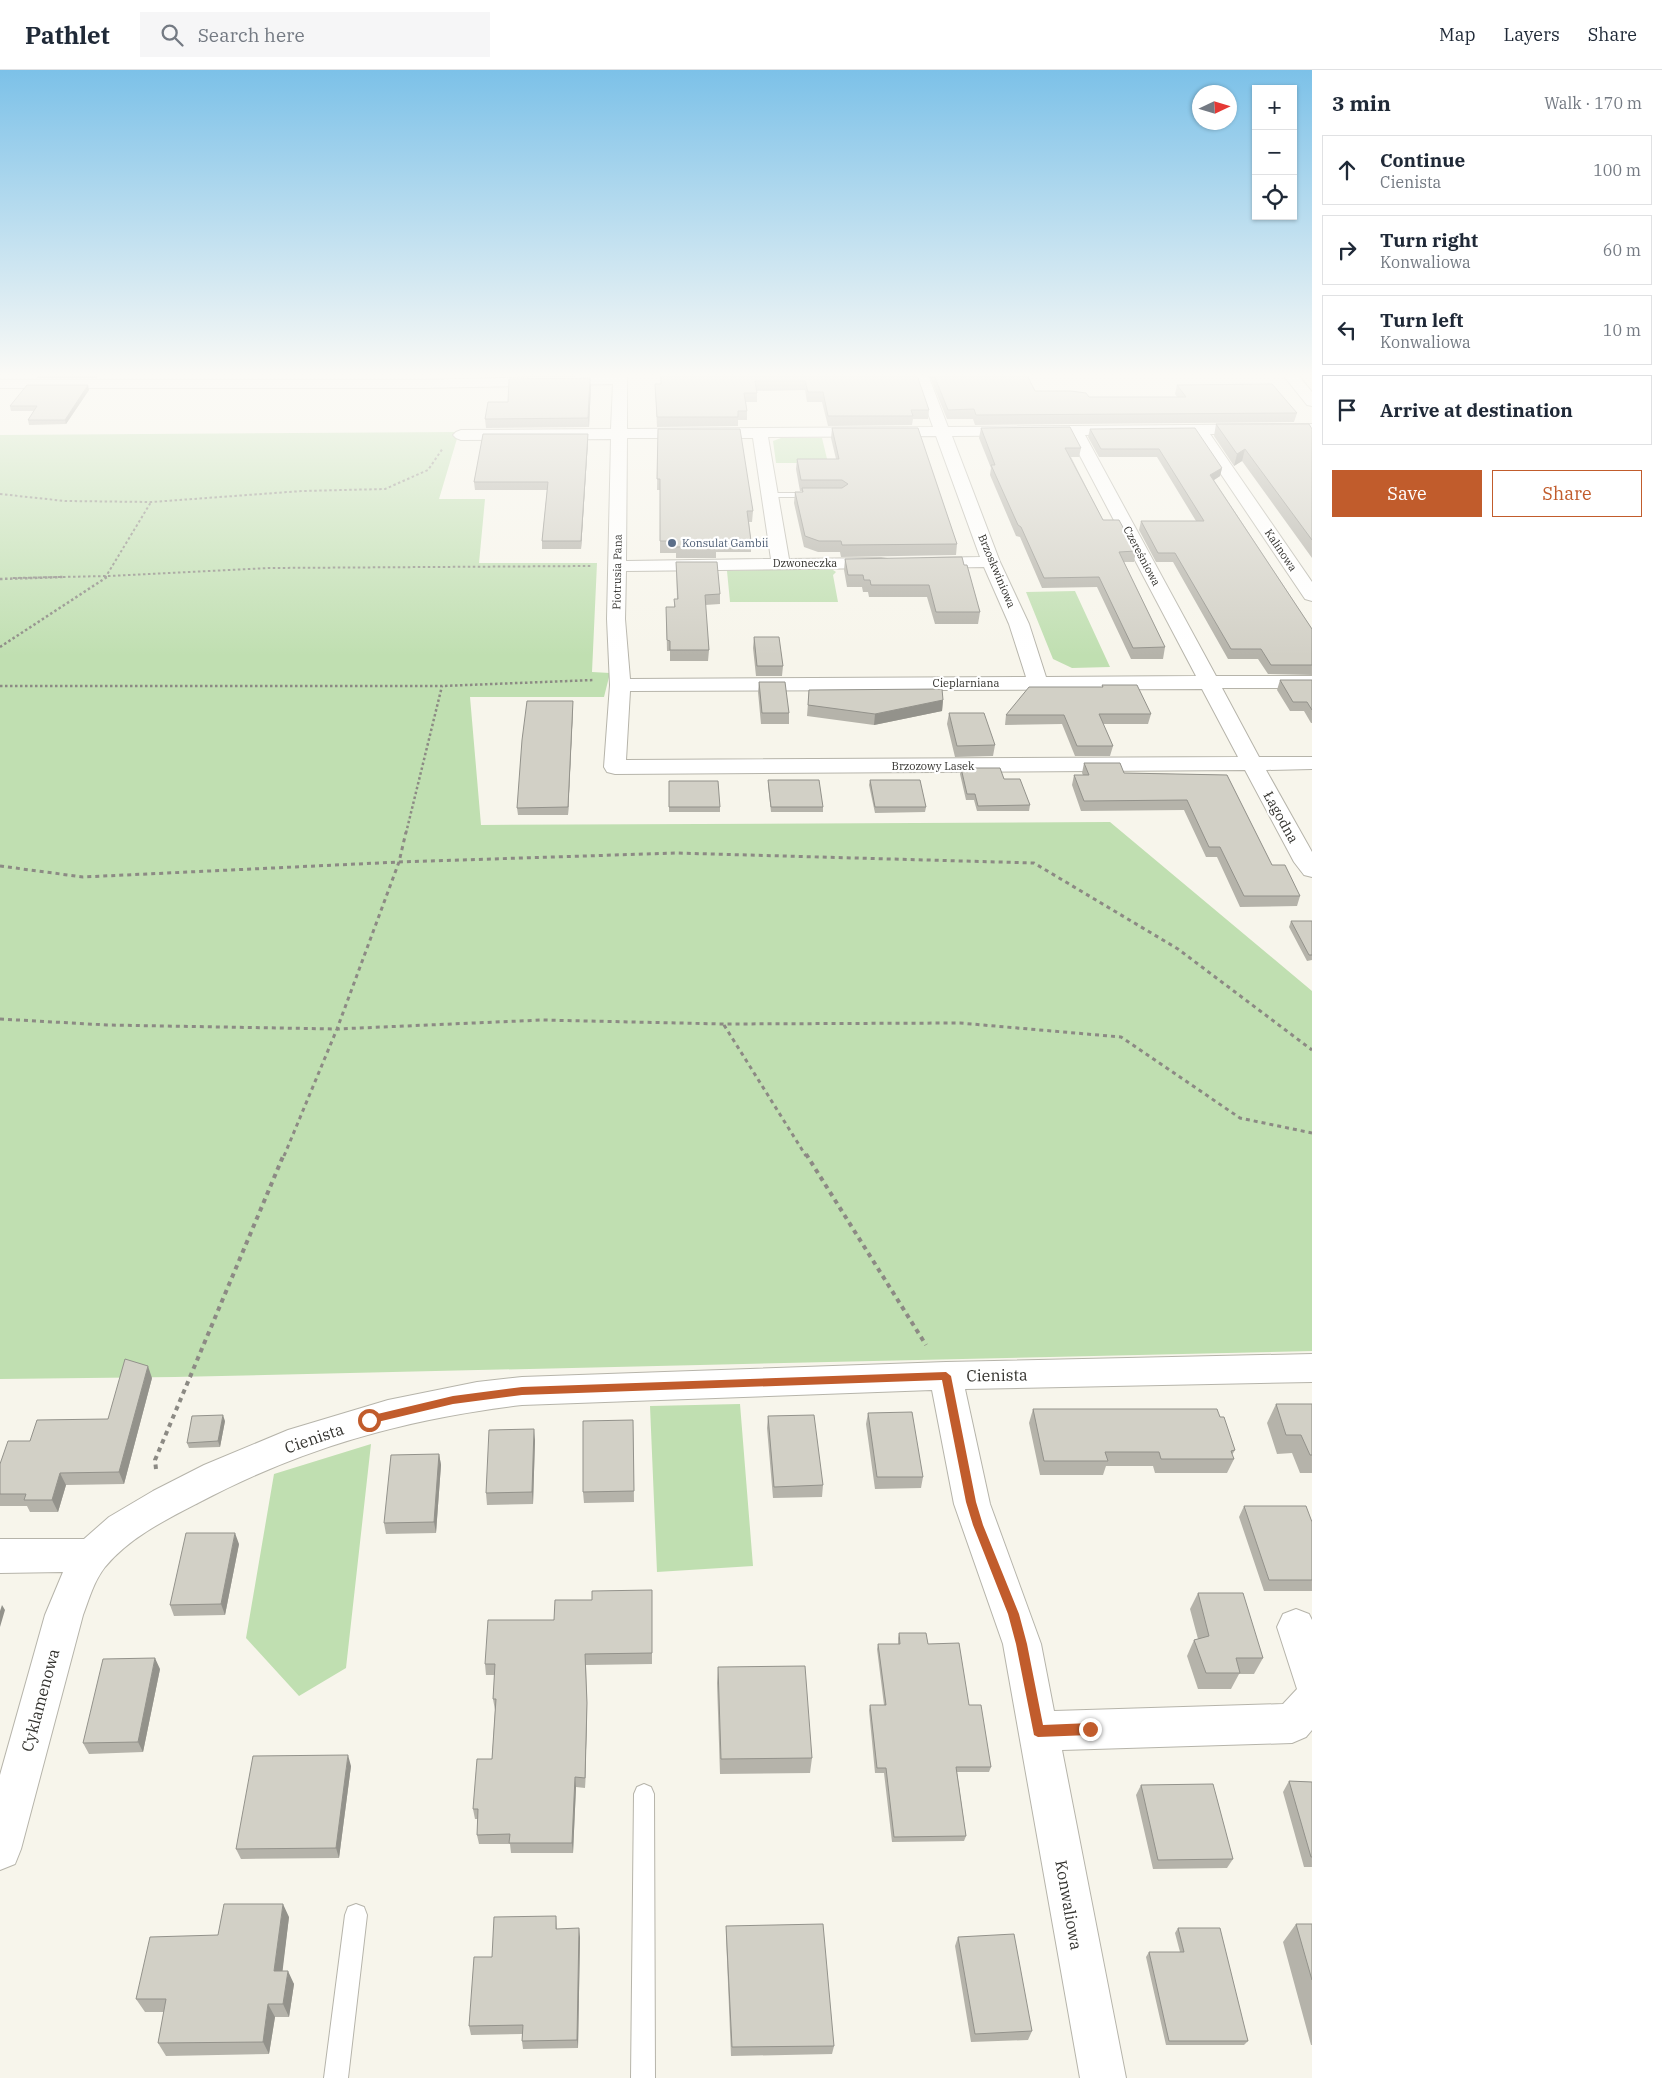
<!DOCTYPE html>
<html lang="en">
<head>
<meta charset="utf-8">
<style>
	:root { --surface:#fff; --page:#f6f6f7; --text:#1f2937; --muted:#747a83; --line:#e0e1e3; --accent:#c15c2c }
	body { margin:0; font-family:"IBM Plex Serif",serif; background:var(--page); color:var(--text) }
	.controls { position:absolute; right:15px; top:15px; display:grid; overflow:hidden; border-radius:0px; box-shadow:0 1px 4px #0004 }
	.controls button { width:45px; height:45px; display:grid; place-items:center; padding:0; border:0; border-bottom:1px solid var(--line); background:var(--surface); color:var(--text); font:25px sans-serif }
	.compass { position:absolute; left:1192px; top:15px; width:45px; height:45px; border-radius:50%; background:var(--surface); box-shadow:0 1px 4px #0004; rotate:86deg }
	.stop { position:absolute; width:15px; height:15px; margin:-11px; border:4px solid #c15c2c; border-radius:50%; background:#fff }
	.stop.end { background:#c15c2c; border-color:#fff; box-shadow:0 1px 5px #0008 }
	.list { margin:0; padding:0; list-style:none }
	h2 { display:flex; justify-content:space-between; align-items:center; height:65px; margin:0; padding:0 20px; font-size:21px }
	h2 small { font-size:16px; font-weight:400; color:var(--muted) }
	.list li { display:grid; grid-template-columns:32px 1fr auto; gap:15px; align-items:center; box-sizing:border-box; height:70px; margin:0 10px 10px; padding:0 10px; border:1px solid var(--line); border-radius:0px }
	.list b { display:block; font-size:19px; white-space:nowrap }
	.list p { margin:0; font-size:16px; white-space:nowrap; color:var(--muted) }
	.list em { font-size:16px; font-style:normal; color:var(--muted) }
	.actions { display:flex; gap:10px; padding:15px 20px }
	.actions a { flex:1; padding:11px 0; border:1px solid var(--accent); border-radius:0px; text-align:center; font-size:18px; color:var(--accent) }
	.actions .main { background:var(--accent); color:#fff }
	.icon { flex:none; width:28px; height:28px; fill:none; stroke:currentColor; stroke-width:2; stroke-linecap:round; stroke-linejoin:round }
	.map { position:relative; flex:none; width:1312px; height:2008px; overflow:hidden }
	header { display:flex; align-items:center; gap:30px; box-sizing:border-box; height:70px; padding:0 25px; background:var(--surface); border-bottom:1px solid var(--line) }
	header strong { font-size:24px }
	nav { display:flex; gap:28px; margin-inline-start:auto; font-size:18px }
	.search { width:350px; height:45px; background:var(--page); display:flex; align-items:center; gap:12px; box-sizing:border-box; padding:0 18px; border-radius:0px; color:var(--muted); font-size:19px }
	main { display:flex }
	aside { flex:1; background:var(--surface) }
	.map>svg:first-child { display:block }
	.green { fill:#c0dfb1 }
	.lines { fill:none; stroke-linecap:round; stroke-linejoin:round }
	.lane-casing { stroke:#b6b4aa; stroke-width:2 }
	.street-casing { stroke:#b6b4aa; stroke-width:2 }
	.path-far3 { stroke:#8c8a84; stroke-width:2; stroke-dasharray:2.5 2.5; stroke-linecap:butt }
	.path-far2 { stroke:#8c8a84; stroke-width:2.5; stroke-dasharray:2.5 2.5; stroke-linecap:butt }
	.path-far1 { stroke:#8c8a84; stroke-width:3; stroke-dasharray:4 4; stroke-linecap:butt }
	.path { stroke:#8c8a84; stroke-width:4; stroke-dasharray:4.5 4.5; stroke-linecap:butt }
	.lane { fill:#fff; fill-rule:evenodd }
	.street { fill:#fff; fill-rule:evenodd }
	.wall { fill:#b5b3aa }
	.shaded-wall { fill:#93928b }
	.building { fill:#d2d0c6; stroke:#93928b }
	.route { fill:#c15c2c }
	.service-dot { fill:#5c6f8a; stroke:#fff; stroke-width:2 }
	.labels { text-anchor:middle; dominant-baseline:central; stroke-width:4.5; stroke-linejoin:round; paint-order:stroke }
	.far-service-label { font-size:11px; fill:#4e5e75; stroke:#fff; text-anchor:start }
	.far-street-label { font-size:11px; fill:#33322e; stroke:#fff }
	.street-label { font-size:14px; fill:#33322e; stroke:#fff }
	.near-street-label { font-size:16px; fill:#33322e; stroke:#fff }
</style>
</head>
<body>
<header>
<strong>Pathlet</strong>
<div class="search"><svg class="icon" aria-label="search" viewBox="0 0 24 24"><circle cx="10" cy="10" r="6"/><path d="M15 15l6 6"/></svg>Search here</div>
<nav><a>Map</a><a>Layers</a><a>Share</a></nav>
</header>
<main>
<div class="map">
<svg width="1312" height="2008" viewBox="0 0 1312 2008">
	<rect width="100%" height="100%" fill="#f7f5eb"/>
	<path class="green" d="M459,362l-20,67h46l-6,64h118l-5,109 18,1 -6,24h-134l11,128 629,-3 202,169v360l-1137,26 -175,2v-944z
		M781,368h41l6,25h-52l-3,-22z
		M830,498l6,4 -3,3 5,27h-108l-3,-31z
		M1075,521l35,76 -38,1 -19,-9 -27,-67z
		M740,1334l13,162 -96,6 -7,-166z
		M371,1374l-25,224 -47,28 -53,-58 28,-164z"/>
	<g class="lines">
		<g class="lane-casing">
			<path id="lane" d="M767,423h45l4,2 -4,2h-45z
				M644,1714l7,3 3,7 1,284h-24l3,-284 3,-7z
				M356,1834l8,3 3,8 -19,163h-24l21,-163 3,-8z"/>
		</g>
		<g class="street-casing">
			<path id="street" d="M627,305v54l306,-2 -19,-52h14l20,52 364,-3v10h-102l102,148v19l-7,-2 -111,-165 -109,1 131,241h96v12h-90l37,69h53v12l-46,1 46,82v25l-8,-2 -10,-13 -49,-92 -630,4 -8,-2 -3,-5 6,-82 -3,-66 4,-180 -150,1 -5,-2 -3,-3 3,-3 5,-2 150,-1 2,-45 -191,4h-422v-8h422zM1069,365l127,241 -150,1 -17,-53 -29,-62 -48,-126zM936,366l44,121 -53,1 -6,1 -3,4 3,4 6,1 57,-1 25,57 17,53 -396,2 -5,-60 1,-48 255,-3 6,-1 3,-4 -3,-4 -6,-1 -92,1 -21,-122zM627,368h126l18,121 -145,2zM1202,619l36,68 -612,3 4,-69z
				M1283,305h15l14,17v14l-5,-1z
				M1312,1284v28l-347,7 25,115 51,140 13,67 229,-7 14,-15 -20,-62 6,-13 13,-5 13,5 3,6v110l-6,7 -14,6 -230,7 64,328h-46l-77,-434 -49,-140 -22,-114 -410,15c-117,14 -220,43 -324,98 -33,17 -69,35 -93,64 -11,14 -16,32 -22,48l-62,234 -6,15 -15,6v-95l45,-160 18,-43 -63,1v-34h84l25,-22 44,-26 51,-26 84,-35 100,-30 89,-18 45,-5 424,-15z"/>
		</g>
		<path class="path-far3" d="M0,424l65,7 87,1 150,-11 83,-2 43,-19 15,-22
			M13,508l95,-2 162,-8 322,-2
			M105,508l46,-76"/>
		<path class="path-far2" d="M0,509l63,-2
			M0,577l107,-70
			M0,616h442l152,-6
			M406,763l36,-147"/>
		<path class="path-far1" d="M0,796l83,11 316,-15 277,-9 358,10 144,86 134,101
			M0,949l107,6 230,4 205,-9 182,4 236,-1 161,14 119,81 72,15
			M724,955l82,131
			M284,1086l53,-127 62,-167 7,-30"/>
		<path class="path" d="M806,1084l120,191
			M156,1399l-1,-9 129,-306"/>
		<use href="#lane" class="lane"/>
		<use href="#street" class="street"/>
	</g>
	<path class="wall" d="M37,305h62l-2,3h-60z
		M512,305h29l-29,1z
		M660,305h257l12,35 -1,9h-15l-1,6 -84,1 -6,-24h-15l-2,-12 -48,1v11h-11l1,9v9h-9v6l-81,1 -2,-43h6z
		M929,305h98l8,16 54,6h88l-2,-3 2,-9 120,28 -3,9 -319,3 -2,-6h-26z
		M591,316l-2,41 -103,1 -1,-9 23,-17z
		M89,320l-23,34 -37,1 -1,-5 6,-9h-23l-1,-5z
		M1216,354l96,5v129l-70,-97 -8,5 -20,-30z
		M832,358l125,116 -1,11 -115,2 -1,-5h-22l-14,-5 -10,-44 1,-11h7v-1h-2l-4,-22 1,-10h39l-5,-21z
		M981,358l100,20 -2,9h-8l32,63 33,31 -2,11h-10l41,85 -2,12h-32l-34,-72 -55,1 -22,-51 -4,-1 -26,-61 1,-7 -12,-30z
		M658,359l95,82 -1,11h-3l2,19v11h-35v6h-40v-5h-16v-63h-3z
		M1090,359l132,39 -2,8 -6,4 98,149v46l-44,-1 -10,-15h-30l-55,-97h-17l-17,-32 2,-9h55l-39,-64h-58l-11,-20z
		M588,364v7l-7,108h-39v-8l5,-51h-72l-1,-8z
		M845,489l119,6 16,47 -2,12h-43l-8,-27h-58l-1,-5h-5l-1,-5h-15l-3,-17z
		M676,492l44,32v10l-15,1 4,45 -1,11h-38v-10h-3l-1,-44h8v-8h3z
		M754,567l29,29 -1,10h-26l-3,-28z
		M1280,610h32v43h-1l-7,-12h-14l-13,-21z
		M759,612l30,31v11h-28l-3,-32z
		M1102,615l49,29 -3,10h-45l10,22 -3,10h-35l-13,-32 -57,1 1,-10 96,-28z
		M809,620l134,10 -1,11 -68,14 -67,-9z
		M573,638l-5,107h-50l-1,-7z
		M949,643l46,32 -2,11 -38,1 -8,-33z
		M1084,693l40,10 103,2 45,90 28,31 -3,10 -57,1 -23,-50h-11l-22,-47 -103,1 -9,-26 2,-10h9l-1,-2z
		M961,698l43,11 26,26 -1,6h-52l-3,-11h-8l-6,-26z
		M768,710l55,27v5h-52l-3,-27z
		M870,710l56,27 -1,5 -50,1 -6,-28z
		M669,711l51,26v5h-51z
		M1291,851h21v39l-5,1 -18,-34z
		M152,1308l-28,106 -58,1 -8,27h-28l-3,-6h-27v-42l108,-45z
		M1276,1334h36v69h-12l-8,-20 -15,1 -10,-31z
		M1033,1339l187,8 15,33 -3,5 2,4 -7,14h-72l-2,-7h-47l-3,9h-63l-11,-52z
		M868,1343l55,64 -2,11 -46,1 -9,-65z
		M768,1346l55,69 -1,12 -49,1 -6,-70z
		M633,1350l1,82 -50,1 -1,-11z
		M225,1351l-5,26 -31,1 -2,-5z
		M535,1370l-2,64 -46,1 -1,-12z
		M439,1384l2,11 -5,68 -50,1 -2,-11z
		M1244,1436l68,16v69h-48l-25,-74z
		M239,1474l-14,71 -51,1 -4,-11z
		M652,1520v74l-66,1 1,48 -2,75 -9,-1 -3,66h-62l-1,-9h-31l-2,-9 1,-16h-3l-2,-10 19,-50 3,-49 -2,-11 2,-24h-9l-1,-11 69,-44 38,-20z
		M1198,1523l65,65 -9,16h-15l-8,15h-33l-11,-33 7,-16 4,-1 -8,-30z
		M899,1563l29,11 41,61 22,62 -2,5h-32l9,64 -2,5 -72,1 -8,-69h-9l-6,-63 1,-5h14l-7,-56 1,-5h20v-6z
		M718,1597l94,91 -2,15 -90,1 -3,-91z
		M160,1599l-17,83 -54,2 -6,-11z
		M351,1696l-12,92 -98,1 -5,-10z
		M1289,1711l23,1v85h-8l-21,-75z
		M1141,1715l92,74 -6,9 -74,1 -17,-74z
		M556,1846l1,13 23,8 -2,111 -55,1 -1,-8v-7l-51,1 -2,-9 23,-69z
		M289,1847l-7,54 12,13 -5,33h-14l-6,37 -103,2 -8,-13 6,-31h-19l-9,-13 82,-64z
		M1296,1854h16v121h-1l-28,-103z
		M726,1856l108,120 -2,8 -101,2 -5,-121z
		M1178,1858l70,113 -4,4h-78l-20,-88 3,-5h31l-5,-19z
		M958,1867l74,94 -4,9 -57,2 -16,-96z"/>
	<path class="shaded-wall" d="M590,308l1,8 -2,41 -1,-9z
		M88,315l1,5 -23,34 -1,-4z
		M588,364v7l-7,108v-8z
		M1245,379l-3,12 -8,5 3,-12z
		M1222,398l-2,8 -12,8 2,-9z
		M943,630l-1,11 -68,14 1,-11z
		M573,631v7l-5,107v-8z
		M148,1296l4,12 -28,106 -5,-12z
		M223,1345l2,6 -5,26 -2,-6z
		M534,1359l1,11 -2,64 -1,-12z
		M439,1384l2,11 -5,68 -2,-11z
		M60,1403l6,12 -8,27 -6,-12z
		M235,1463l4,11 -14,71 -4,-11z
		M2,1535l3,5 -5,17v-16z
		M585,1584l2,59 -2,75z
		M155,1588l5,11 -17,83 -5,-10z
		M348,1685l3,11 -12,92 -3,-10z
		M575,1707l1,10 -3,66 -1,-10z
		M283,1834l6,13 -8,67 -7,-13z
		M579,1858l1,9 -2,111 -1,-8z
		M288,1901l6,13 -5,33 -6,-13z
		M268,1934l7,13 -6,37 -6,-12z"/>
	<path class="building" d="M661,305h256l12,35h-18l2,6h-85l-5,-24h-15l-3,-11h-50l2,12h-13l3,18h-9v6h-81l-2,-33h6z
		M934,305h93l8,16h36l15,2 3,4h97l-9,-12 95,-1 25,29 -321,2 -2,-6 -26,1z
		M590,308l-2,40 -103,1 3,-17h20l1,-23z
		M27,315h61l-23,35h-37l9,-14h-27z
		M1216,354h93l3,5v111l-67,-91 -8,5z
		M1070,357l11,21h-16l38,72h16l17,31 -17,1 46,95 -32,1 -34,-71 -55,1 -23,-51 -3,-2 -27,-60h4l-14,-37z
		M832,358h86l39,116 -115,1 -1,-4h-22l-14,-5 -10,-44h8l-1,-4h40l6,-4 -6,-4h-41l-4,-21h42z
		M1195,358l27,40 -12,7 102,154v36h-41l-10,-16h-30l-56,-96h-17l-17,-32h63l-45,-72h-58l-11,-20z
		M658,359h82l13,82h-6l4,30h-35v5l-40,1v-6h-16v-62h-3z
		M483,364h105l-7,107h-39l6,-59h-74z
		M962,487l2,8h3l13,47h-44l-7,-27h-58l-1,-5h-6l-1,-5h-15l-3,-16z
		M676,492h41l3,32 -15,1 4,55h-39v-9l-3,-1 -1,-33h9l-1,-8h4z
		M754,567h25l4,29h-26z
		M1280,610h32v30l-5,-8h-14z
		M759,612h26l4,31h-27z
		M1102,615h35l14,29h-52l14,32h-36l-13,-31h-58l23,-28h74z
		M942,619l1,11 -68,14 -67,-9 1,-15z
		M527,631h46l-5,106 -51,1 5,-68z
		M949,643h35l11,32 -38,1z
		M1084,693h36l4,10 103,2 45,90h13l15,31h-56l-24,-49h-11l-22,-47 -103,1 -10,-26h15z
		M961,698h39l4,11h16l10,26 -52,1 -3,-12h-8z
		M768,710h51l4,27h-52z
		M870,710h50l6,27h-51z
		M669,711h49l2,26h-51z
		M1291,851h21v34h-3z
		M125,1289l23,7 -29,106 -59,1 -8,27h-28l2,-6h-26v-30l8,-23h22l7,-21 71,-1z
		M1276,1334h36v51h-2l-9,-20h-15z
		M1033,1339h184l3,8h4l11,33 -4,1 3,8h-73l-2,-7h-54l3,9h-64z
		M912,1342l11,65h-46l-9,-64z
		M223,1345l-5,26 -31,2 5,-27z
		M814,1345l9,70 -49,2 -6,-71z
		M633,1350l1,71 -51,1v-71z
		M534,1359l-2,63 -46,1 3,-63z
		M439,1384l-5,68 -50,1 7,-68z
		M1244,1436h62l6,16v58h-43z
		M186,1463h49l-14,71 -51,1z
		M652,1520v63l-67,1 2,49 -2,75 -10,-1 -3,66h-63l1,-9 -33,1 1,-26h-5l4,-50h15l4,-60h-3l2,-35h-10l3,-44h66l1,-20h37v-9z
		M1198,1523h45l20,65h-27l4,15h-34l-12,-33 15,-4z
		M899,1563h27l2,11 31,-1 10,62h12l10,62h-35l10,69 -72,1 -8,-69h-9l-7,-63h16l-8,-61h22z
		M155,1588l-17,84 -55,1 20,-84z
		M805,1596l7,92 -91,1 -3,-92z
		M348,1685l-12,93 -100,1 17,-93z
		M1289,1711l23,1v75h-1z
		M1213,1714l20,75 -75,1 -17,-75z
		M224,1834h59l-9,67h14l-5,33h-15l-5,38 -105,1 8,-44h-30l14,-62 68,-2z
		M556,1846v13l23,-1 -2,112 -55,1 1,-16 -54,1 5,-69h18l2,-40z
		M823,1854l11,122 -102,1 -6,-121z
		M1296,1854h16v56z
		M1178,1858h42l28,113h-79l-20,-89h35z
		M1014,1864l18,97 -57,3 -17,-97z"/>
	<linearGradient id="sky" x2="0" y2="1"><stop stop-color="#7cc1e8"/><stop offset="0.52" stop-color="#fbfaf6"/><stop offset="1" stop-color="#fbfaf6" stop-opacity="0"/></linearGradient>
	<rect width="1312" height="586" fill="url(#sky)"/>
	<path class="route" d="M946,1302l5,4 25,126 7,23 36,89 8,30 16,81 47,-2 5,2 1,4 -1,4 -5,2 -52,2 -4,-2 -18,-91 -8,-30 -35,-89 -7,-23 -24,-122 -420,15 -69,9 -84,20 -5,-4 5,-4 84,-20 69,-9z"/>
	<circle class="service-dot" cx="672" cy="473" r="5"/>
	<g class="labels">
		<g class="far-service-label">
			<text x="682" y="473">Konsulat Gambii</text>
		</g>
		<g class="far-street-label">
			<text transform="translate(1281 480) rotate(56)">Kalinowa</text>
			<text transform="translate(1142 486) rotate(62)">Czereśniowa</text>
			<text x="805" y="493">Dzwoneczka</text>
			<text transform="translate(997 501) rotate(67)">Brzoskwiniowa</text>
			<text transform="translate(617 502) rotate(-89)">Piotrusia Pana</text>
			<text x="966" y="613">Cieplarniana</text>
			<text x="933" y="696">Brzozowy Lasek</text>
		</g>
		<g class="street-label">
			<text transform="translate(1281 747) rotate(61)">Łagodna</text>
		</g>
		<g class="near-street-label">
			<text transform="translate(997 1305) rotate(-1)">Cienista</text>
			<text transform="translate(314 1368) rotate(-19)">Cienista</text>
			<text transform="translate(40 1630) rotate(-75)">Cyklamenowa</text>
			<text transform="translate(1069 1835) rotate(80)">Konwaliowa</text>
		</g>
	</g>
</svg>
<div class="controls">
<button>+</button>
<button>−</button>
<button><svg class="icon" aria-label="locate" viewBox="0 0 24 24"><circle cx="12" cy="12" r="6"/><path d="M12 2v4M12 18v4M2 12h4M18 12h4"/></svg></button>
</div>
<svg class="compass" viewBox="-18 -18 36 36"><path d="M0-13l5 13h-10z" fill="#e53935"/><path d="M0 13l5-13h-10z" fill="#747a83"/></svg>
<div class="stop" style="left:369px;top:1350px"></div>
<div class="stop end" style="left:1090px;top:1659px"></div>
</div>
<aside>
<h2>3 min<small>Walk · 170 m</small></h2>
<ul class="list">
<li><svg class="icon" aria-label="ahead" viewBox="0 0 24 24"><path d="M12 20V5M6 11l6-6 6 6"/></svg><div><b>Continue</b><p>Cienista</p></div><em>100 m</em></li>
<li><svg class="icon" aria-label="right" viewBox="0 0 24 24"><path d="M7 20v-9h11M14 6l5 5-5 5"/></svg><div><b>Turn right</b><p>Konwaliowa</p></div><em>60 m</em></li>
<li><svg class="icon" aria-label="left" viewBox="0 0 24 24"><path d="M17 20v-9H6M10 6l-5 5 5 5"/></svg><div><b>Turn left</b><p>Konwaliowa</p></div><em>10 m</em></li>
<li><svg class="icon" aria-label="arrive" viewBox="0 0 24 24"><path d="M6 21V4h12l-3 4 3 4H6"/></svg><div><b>Arrive at destination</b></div></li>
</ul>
<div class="actions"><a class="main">Save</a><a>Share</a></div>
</aside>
</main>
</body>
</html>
